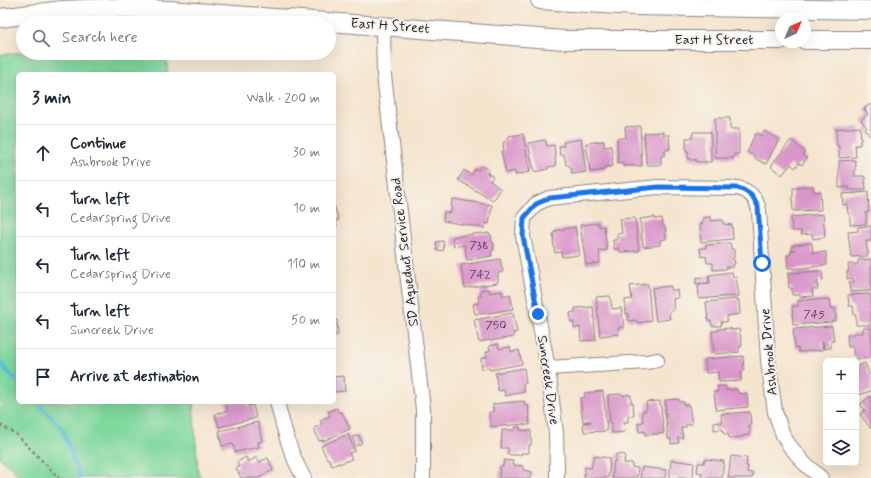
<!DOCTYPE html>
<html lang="en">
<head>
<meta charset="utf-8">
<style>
	:root { --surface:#fff; --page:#f6f6f7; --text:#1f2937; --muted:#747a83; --line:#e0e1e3 }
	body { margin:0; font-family:Mynerve,sans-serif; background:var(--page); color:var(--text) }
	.controls { position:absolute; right:12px; bottom:12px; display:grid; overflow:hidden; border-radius:6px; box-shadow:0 4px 16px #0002 }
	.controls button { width:36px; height:36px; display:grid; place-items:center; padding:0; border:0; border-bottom:1px solid var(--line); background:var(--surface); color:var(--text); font:20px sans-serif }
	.compass { position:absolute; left:775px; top:12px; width:36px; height:36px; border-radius:50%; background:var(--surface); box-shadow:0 4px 16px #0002; rotate:44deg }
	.stop { position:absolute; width:12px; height:12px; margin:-9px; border:3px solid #1a73e8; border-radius:50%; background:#fff }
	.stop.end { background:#1a73e8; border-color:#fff; box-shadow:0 1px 4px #0008 }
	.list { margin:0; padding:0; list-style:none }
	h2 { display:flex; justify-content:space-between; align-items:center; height:52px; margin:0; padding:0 16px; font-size:17px }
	h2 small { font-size:13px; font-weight:400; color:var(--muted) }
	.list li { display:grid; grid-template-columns:26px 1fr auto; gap:12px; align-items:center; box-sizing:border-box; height:56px; padding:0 16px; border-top:1px solid var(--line) }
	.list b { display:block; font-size:15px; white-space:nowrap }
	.list p { margin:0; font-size:13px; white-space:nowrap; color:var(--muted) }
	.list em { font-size:13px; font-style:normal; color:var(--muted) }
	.icon { flex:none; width:22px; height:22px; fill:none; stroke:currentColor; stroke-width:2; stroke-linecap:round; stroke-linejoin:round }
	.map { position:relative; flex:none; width:871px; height:478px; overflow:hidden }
	.search { position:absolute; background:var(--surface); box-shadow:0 4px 16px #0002; left:16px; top:16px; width:320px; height:44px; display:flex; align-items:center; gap:10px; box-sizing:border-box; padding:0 14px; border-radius:22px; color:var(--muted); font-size:15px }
	.panel { position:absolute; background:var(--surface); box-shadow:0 4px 16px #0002; left:16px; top:72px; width:320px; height:332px; border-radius:6px }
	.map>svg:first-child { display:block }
	.green { fill:#7fd89e; stroke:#507d6c }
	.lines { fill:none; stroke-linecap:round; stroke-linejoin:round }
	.stream { stroke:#5cbeda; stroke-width:4 }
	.building { fill:#d994ca }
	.minor-casing { stroke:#8c8384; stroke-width:16 }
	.major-casing { stroke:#8c8384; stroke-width:20 }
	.path { stroke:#8c8384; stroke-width:2.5; stroke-dasharray:3 3; stroke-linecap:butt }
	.minor { stroke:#fff; stroke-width:14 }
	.major { stroke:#fff; stroke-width:18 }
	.route { stroke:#1a73e8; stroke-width:5 }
	.labels { text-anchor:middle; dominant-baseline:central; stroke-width:4; stroke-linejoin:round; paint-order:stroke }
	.number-label { font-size:12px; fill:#503e5f }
	.street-label { font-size:14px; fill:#22223b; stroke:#f7f3e8 }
</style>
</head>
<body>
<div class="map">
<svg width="871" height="478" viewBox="0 0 871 478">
	<rect width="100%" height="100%" fill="#f7f3e8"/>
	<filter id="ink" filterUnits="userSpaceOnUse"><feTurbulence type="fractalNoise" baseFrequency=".025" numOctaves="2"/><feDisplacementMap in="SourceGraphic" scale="8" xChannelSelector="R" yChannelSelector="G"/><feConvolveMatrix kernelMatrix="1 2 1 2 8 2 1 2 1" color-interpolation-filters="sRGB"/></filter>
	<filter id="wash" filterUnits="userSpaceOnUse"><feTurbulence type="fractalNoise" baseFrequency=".012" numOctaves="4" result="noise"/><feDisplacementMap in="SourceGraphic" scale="16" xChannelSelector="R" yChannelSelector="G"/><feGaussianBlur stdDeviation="0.9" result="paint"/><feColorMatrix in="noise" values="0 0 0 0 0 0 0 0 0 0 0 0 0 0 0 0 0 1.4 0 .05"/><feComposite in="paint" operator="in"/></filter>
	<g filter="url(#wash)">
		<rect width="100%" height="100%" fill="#f5e4ce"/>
		<path class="green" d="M23,52v1h143l2,21h-150v328h175l5,70 3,6h-179l-22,-20v-403z"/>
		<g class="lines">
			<path class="stream" d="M0,360l5,9 13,13
				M37,402l26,28 17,48"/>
		</g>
		<g id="blocks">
			<path class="building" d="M870,104l1,2v31l-6,-7 2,-2 -6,-8 7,-6 -4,-5z
				M715,118h15v11h9v25h-5v4h-19z
				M640,126l2,40h-19v-4l-5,1 -1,-25h9l-1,-11z
				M860,127l1,13h-1v5h-5l1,12 -17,1v-12h-2l-1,-17z
				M764,131l15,8 -13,25 -12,-6 1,-2 -8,-4 4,-7h-1l6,-12 5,3z
				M663,132v3h6l1,14 -5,1v5l-4,1v9h-14v-3h-1l-2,-29z
				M693,132h18v30h-15v-3h-1v1h-5v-2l-2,1v-8h-2v-13h6z
				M523,134l7,38 -15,3v-4l-9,2 -5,-22h3l-1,-8 6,-5v-2z
				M581,139l5,33 -14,2 -1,-7h-1l-1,-2h-3l-2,-11 -4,1 -1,-9h5l-1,-4z
				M545,140l2,6 7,-1 2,13h-1l1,8 -8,1v2l-14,3v-5h-1l-5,-24z
				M791,140l14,12 -2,3 4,3 -5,7 -3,-2 -4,5 -4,-4 -9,11 -11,-8 2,-4z
				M604,141v6l7,-1 2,13h-1l1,7 -8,1v3l-15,2 -4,-29z
				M855,160l1,6 -1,1v8l-1,1h10v1h1l1,13h-17v-3l-10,1v-27z
				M481,166l8,4 -2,3 6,4 -3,4 11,8 -8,12 -35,-21 6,-10 7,5 4,-6 3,1z
				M800,186h13l1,6 6,-1 1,19 -28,1 -1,-14 1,-1v-8h7z
				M868,192l1,20h-3v12l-16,1v-11h-2l-1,-10 -4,1 -1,-11z
				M452,199l40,6 -3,19 -4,-1v5l-42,-7 1,-9 7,1z
				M334,205l5,15 -4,1 2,5 -3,1z
				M823,214l2,23 -12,2 -1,-5 -11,1v-4h-9l-1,-14z
				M655,217v2l7,-1 1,8h2l1,13 -6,1v5l-17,2 -3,-28z
				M711,217v4l12,-1v4l9,1 1,14 -32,3 -1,-18 3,-1v-5z
				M635,218l4,33 -19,1 -1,-3h-5l-1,-9h4v-6l5,-1 -2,-14z
				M599,223v4l5,-1 3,24 -8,1 1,12 -14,2 -6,-40z
				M871,226v15h-5l1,8 1,2v3l-1,2 -16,1 -3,-25 10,-1v-4z
				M575,227l5,28 -18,2 -1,-5 -6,1 -2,-13h1l-1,-7 2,-1v-1z
				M482,233l1,1 6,-1 1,2h1l1,4 -1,1 1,2h1l1,5 -1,1 1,2 -3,1 1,5 -25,4 -2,-15 -11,2 -2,-10z
				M443,241l1,9 -7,1 -1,-9z
				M730,243l1,5v1h2l1,1v8h-1v2h1l1,4 -2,1v2h-7v2l-13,1v-7h-6l-1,-7 -5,1 -1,-9h6l-1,-3z
				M812,243l1,10 13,-1 1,13 -34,4v-1h-5l-1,-13h4v-4l5,-1h-4v-4h1v-1z
				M500,259l3,13 -5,1v9h-1v1l-32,5 -4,-23z
				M871,259v32l-21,1 -1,-10h5l-1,-4 -6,1v-8h2l-1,-7h10v-4z
				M822,271l1,9 -6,1 1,8h-6l1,7 -13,1v-2h-8v-7h-3l-1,-15z
				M732,272l1,5h3l3,19 -6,1 -1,-1 -33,3 -1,-14 12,-2 -1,-8z
				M708,276v7l-12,1v-6z
				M648,284l3,37 -14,2 -1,-3 -8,1v-8l-2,1 -1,-14 7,-1 -2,-13z
				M671,286v4h6l1,8 -5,1 1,11 -4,1v2h-1l1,6 -14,2 -4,-33z
				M489,289l1,4 12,-2 1,5 7,-2 3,15 -32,5v-1l-6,1 -2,-10 6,-1 -1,-7h3l-1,-6z
				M871,294v31h-15v-10h-2l-1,-9h-4l-1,-11z
				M610,296l2,13 9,-1 3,19 -6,1 1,6 -19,2 -4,-39z
				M735,299v1h4l1,14 -13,2v6h-6v4h-9l-1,-5h-3l-2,-19z
				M817,299v1l12,-1 1,10 5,-1 1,13h-4v1l-39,3 -1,-19h6v-5z
				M593,307l3,33 -15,1 -1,-14 -6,1v-6h-3l-1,-9 5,-1v-4z
				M513,313l4,19 -4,1 1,4 -24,4 -1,-1 -10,2 -5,-22z
				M334,320h3l1,15h-4z
				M832,326l2,15h-3v7l-7,1 -1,-7h-1l1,8 -24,2 -1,-4h-3l-2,-19z
				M731,328v2l8,-1 3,17 -3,1v5l-25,2 -2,-23h6v-2z
				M863,328h8v30l-15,1v-4h-3v-8h-5l-1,-12h6v-2h10z
				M498,344l1,5 11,-2 1,5 8,-2 3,14 -32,6 -1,-2 -7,1 -1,-11 6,-1 -1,-5 4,-1 -1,-5z
				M743,356l1,15h-3v10l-22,1 -1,-10 -12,1 -1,-14z
				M865,363l4,11h2v17l-15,5v-30z
				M524,368l2,15 -3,1 1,8 -19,4 -1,-6 -6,1 -3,-18z
				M344,376l1,15 -11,1v-15z
				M717,386h9v4l11,-1 1,4h2v1l7,-1 1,14 -32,3 -2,-18h4z
				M603,391l4,40 -23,1 -1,-9 8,-1v-1l-8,1 -3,-24 5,-1 -1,-4z
				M622,394l1,2h1v-1l5,-1v2l2,-1v8l2,-1 1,14h-6v6h-4l1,10 -13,1v-10l-2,1 -2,-29z
				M871,396v33l-11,-15 5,-4 -5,-6z
				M679,399l1,3h4v3h5l3,19 -6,1v2l-5,1 2,10h-5l1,5 -8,1v-5h-3l-3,-30h1l-1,-9z
				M524,401l1,4h3l2,20h-6v-1l-33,3 -2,-15h4v-8z
				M660,401l4,32 -19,2v-4l-6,1 -1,-9 5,-1 -1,-11h4v-2l1,-1 -1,-6z
				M226,402h21l1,4 5,-1 3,13 -37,9 -4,-13 13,-3z
				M337,408l2,5 3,-1 8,17 -27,12v-1l-4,1 -5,-13 8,-4 -2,-4 10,-4 -2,-4z
				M750,412l1,14 -3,1 1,1h1v4l-1,1v2l-7,1v1l-13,1 -1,-4h-4l-2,-5 -8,1v-7l8,-1 -1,-8z
				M258,422l4,19 -4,1 1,5 -24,5 -2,-8 -11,2 -3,-15z
				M515,427h5v3l11,1v14h-2v8h-8v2h-13v-7h-7l1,-18h13z
				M348,434l7,17 -6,2 3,6 -13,5v-1l-7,3 -3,-7h-2l-6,-13z
				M359,435l3,8 -6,3 -4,-9z
				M616,454l9,1 -1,8h8v4l6,1 -1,9h-5v1h-20l2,-17 1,1z
				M594,456l15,2v6h1l-2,14h-24l1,-11 6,1z
				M731,456l16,2 -1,8h2l-1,6 6,1 -1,5h-24z
				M246,457l2,5 9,-5 2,5 9,-4 5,12 -14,8h-18l-5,-10 3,-1 -2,-5z
				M705,459l19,2 -2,17h-21l1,-5 -5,-1 1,-9h6z
				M504,460l9,1 -1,4 11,1v4l9,2 -1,6h-32l1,-12h3z
				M671,460l23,3 -1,15h-24z
				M642,467l24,3 -1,8h-25z"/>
		</g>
	</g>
	<g filter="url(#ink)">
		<use href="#blocks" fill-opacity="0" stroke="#8c8384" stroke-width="1"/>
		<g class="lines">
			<g class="minor-casing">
				<path id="minor" d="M383,26l1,49 39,334v69
					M548,368l99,-6 10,-2
					M277,402c7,27 13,52 27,76
					M557,478v-9l-1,-36 -8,-65 -25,-132 1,-18 12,-14 13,-6 109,-11 80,1c12,3 19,11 21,23l9,149 7,52 8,23 6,10 15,18 17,15"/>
			</g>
			<g class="major-casing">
				<path id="major" d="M540,0l94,6 237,4
					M0,18l62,-8 50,-2 57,2 395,30h217
					M805,40h66"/>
			</g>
			<path class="path" d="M0,425l16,9 43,44"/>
			<use href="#minor" class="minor"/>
			<use href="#major" class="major"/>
		</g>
	</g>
	<g class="lines" filter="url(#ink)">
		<path class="route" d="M538,314l-15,-78 1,-18 12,-14 14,-6 108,-11 80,1c10,3 16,8 20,18l4,57"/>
	</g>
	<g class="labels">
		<g class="number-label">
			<text x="479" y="246">738</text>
			<text x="480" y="275">742</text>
			<text x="814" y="315">745</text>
			<text x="496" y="326">750</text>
		</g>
		<g class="street-label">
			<text transform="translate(390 26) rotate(4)">East H Street</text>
			<text x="714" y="40">East H Street</text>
			<text transform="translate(405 252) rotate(-97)">SD Aqueduct Service Road</text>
			<text transform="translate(769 352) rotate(-95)">Ashbrook Drive</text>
			<text transform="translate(548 380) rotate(82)">Suncreek Drive</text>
		</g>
	</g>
</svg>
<div class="controls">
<button>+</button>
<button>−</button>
<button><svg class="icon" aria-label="layers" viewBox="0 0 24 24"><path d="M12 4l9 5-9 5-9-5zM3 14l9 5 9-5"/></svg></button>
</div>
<svg class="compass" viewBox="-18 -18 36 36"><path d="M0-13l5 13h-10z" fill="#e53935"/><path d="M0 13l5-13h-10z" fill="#747a83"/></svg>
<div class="stop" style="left:762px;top:263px"></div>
<div class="stop end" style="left:538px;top:314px"></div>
<div class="search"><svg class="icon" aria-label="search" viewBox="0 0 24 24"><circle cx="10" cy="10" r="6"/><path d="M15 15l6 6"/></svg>Search here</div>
<section class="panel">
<h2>3 min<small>Walk · 200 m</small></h2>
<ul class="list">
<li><svg class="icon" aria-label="ahead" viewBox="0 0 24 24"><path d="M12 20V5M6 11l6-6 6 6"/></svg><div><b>Continue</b><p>Ashbrook Drive</p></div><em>30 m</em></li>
<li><svg class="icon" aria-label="left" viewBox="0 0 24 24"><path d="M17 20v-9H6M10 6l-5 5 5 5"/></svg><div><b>Turn left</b><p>Cedarspring Drive</p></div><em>10 m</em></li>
<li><svg class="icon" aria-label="left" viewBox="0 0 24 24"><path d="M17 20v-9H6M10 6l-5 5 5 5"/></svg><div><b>Turn left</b><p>Cedarspring Drive</p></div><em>110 m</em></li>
<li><svg class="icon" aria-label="left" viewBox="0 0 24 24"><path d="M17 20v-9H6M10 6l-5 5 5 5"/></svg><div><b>Turn left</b><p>Suncreek Drive</p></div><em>50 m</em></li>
<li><svg class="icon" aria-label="arrive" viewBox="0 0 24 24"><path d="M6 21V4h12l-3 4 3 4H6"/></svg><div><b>Arrive at destination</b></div></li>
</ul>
</section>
</div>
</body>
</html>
